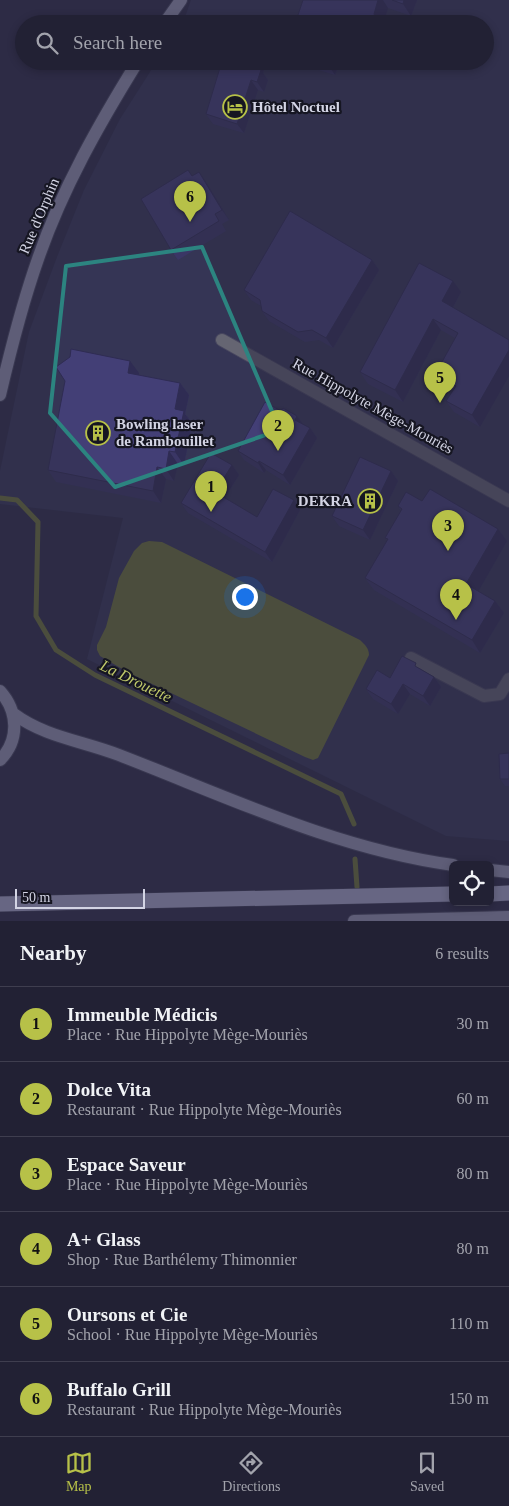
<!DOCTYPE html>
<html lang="en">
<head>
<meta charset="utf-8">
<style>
	:root { --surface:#222134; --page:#2e2e40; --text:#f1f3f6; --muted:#a2a3ac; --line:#3f3e4f; --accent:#b7c148 }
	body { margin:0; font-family:"Times New Roman",serif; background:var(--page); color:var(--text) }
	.controls { position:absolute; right:15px; bottom:15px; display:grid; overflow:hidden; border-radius:8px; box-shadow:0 2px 8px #0003 }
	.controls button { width:45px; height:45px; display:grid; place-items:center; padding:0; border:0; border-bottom:1px solid var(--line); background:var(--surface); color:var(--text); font:25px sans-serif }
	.scale { position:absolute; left:15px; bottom:12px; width:130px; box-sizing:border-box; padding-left:5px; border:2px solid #d3d4e4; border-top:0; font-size:14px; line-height:18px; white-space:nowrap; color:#d3d4e4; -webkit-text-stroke:4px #161622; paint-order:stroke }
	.you { position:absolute; left:244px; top:596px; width:18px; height:18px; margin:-12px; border:4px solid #fff; border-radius:50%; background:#1a73e8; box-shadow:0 0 0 8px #1a73e833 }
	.badge { display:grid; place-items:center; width:32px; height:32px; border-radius:50%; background:var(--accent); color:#111; font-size:16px; font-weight:700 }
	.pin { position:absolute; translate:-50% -41px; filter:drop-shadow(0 1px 2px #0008) }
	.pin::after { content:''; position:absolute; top:26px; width:18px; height:15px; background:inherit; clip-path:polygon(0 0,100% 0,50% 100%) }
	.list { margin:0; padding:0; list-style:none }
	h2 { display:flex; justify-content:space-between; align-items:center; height:65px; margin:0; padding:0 20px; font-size:21px }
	h2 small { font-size:16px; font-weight:400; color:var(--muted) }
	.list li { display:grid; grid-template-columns:32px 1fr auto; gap:15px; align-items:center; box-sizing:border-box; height:75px; padding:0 20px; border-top:1px solid var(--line) }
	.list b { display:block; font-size:19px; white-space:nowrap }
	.list p { margin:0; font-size:16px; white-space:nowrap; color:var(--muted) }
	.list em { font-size:16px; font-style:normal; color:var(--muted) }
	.icon { flex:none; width:28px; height:28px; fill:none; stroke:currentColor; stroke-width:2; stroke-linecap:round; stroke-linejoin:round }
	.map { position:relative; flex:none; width:509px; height:921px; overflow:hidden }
	.search { position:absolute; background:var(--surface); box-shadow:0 2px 8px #0003; left:15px; right:15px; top:15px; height:55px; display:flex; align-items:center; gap:12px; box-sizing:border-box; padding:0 18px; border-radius:28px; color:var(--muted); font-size:19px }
	.sheet { height:515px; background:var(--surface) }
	nav { display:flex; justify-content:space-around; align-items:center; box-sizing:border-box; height:70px; border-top:1px solid var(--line); background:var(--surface); font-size:14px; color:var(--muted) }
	nav a { display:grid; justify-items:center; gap:2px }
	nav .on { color:var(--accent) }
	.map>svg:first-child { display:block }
	.built { fill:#353555 }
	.water { fill:#6f7633 }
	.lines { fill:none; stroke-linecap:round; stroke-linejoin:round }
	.stream { stroke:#6f7633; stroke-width:5 }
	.minor-casing { stroke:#48475f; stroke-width:14 }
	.major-casing { stroke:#48475f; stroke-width:14 }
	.highway-casing { stroke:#48475f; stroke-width:16 }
	.minor { stroke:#656572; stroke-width:12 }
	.major { stroke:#999ab4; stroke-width:12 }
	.highway { stroke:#aeaecf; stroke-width:15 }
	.wall { fill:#3a3665 }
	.shaded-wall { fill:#2f2c53 }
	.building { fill:#433f76; stroke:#2f2c53 }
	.marked { fill:none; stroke:#2c8480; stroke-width:4; stroke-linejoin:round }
	.labels { text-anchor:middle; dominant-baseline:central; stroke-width:4.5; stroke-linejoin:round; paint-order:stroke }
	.poi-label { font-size:15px; font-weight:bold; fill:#d3d4e4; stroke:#161622; text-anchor:start }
	.street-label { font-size:15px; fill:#d3d4e4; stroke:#161622 }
	.water-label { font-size:16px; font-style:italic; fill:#c0c96a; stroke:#161622 }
</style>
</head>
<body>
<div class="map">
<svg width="509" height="921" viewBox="0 0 509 921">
	<rect width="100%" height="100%" fill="#2d2c46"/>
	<path class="built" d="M191,0h318v841l-63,-5 -359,-177 36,-141 -123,-14v-33l29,-139 28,-75 27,-67 36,-71 37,-58h328v-37h-305l5,-7z"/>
	<path class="water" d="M149,541l13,1 198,98c5,5 9,8 9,15l-51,103 -5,2 -8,-3 -176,-84 -29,-17 -3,-6v-5l9,-18 13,-49 15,-27 8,-8z"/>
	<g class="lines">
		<path class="stream" d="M0,498l17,2 21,22 -2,94 20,34 39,25 246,119 13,30
			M355,859l2,28"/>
		<g class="minor-casing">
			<path id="minor" d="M222,340l287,161
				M411,658l73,38 16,-2 9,-15"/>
		</g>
		<g class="major-casing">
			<path id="major" d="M164,24l17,-24
				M0,395c11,-47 22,-91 38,-136 24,-70 61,-135 100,-198
				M0,691c18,20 20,49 0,69
				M14,714c31,23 69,27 105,41 109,42 217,94 334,110
				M490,870l19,2
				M354,921l155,-4"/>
		</g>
		<g class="highway-casing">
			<path id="highway" d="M490,894l19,-1
				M0,904l453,-10"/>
		</g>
		<use href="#minor" class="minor"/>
		<use href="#major" class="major"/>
		<use href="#highway" class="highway"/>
	</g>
	<path class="wall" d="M303,0h114l-6,16 -23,-8z
		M222,61h43l1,1 -3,11 5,7 -4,12 -6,-2 -14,43 -31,-9 -7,-10z
		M294,61h46l-5,14 -39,-12z
		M192,176l14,6 23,38 -7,4 4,7 -48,29 -7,-10z
		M372,260l7,10 -46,78 -14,-8 -14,2 -36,-21 -7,-10 -1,-5 -10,-6 -7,-10z
		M461,292l-8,16 27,119 -26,-15 -8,-11 7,-10 -6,-7 -2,-1 -8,-12 18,-33 -14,-8 -38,72 -35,-18 -8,-12z
		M139,373v2l41,8 9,12 -4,19 7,9 -8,42 -6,-1 -4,17 -8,-2 -5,24 -105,-21 -8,-12z
		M303,424l7,4 7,10 -27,47 -24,-15 -2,3 -20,-13 -6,-9z
		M232,465l7,10 -14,23 32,19 37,-17 6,10 -28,52 -84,-49 -7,-10z
		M391,471l7,10 -28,59 -31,-14 -7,-10z
		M422,501l76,28 9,12 -29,50 17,10 9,12 -24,40 -106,-63 -9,-12 22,-38 -2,-2 16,-27 -3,-5z
		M419,668l15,9 7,10 -11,19 -20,-12 -12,20 -25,-15 -7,-10 24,-11z
		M509,753v33h-4l-5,-7z"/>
	<path class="shaded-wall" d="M378,0h5l5,8 -5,16h-6l-3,-10z
		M404,0h13l-6,16 -8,-12z
		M257,61h8l1,1 -3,11 5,7 -4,12 -7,-10 -2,-14z
		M327,61h13l-5,14 -9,-13z
		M251,80l7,10 -14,43 -7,-9z
		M199,172l7,10 23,38 -7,-10z
		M372,260l7,10 -46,78 -7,-10z
		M453,281l8,11 -11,21 -8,-12z
		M433,319l8,11 -38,72 -8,-12z
		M509,350v26l-29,51 -8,-12z
		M130,361l9,12 -2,12 -9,-12z
		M180,383l9,12 -4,19 7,9 -8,42 -9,-13v-43z
		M297,416l7,10 -9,-6z
		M310,428l7,10 -27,47 -7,-10z
		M169,451l9,13 -4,17 -8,-12z
		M259,461l7,9 -2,3 -6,-10z
		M232,465l7,10 -17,27 -7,-10z
		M157,467l9,12 -5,24 -8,-12z
		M391,471l7,10 -28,59 -7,-10z
		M294,500l6,10 -28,52 -7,-10z
		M498,529l9,12 -32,56 -9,-13z
		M495,601l9,12 -24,40 -8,-13z
		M434,677l7,10 -11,19 -7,-10z
		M403,684l7,10 -12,20 -7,-10z"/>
	<path class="building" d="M303,0h75l-4,14 3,7v3h-82z
		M392,0h12l-1,4z
		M222,61h35l-2,7 6,2 -4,12 -6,-2 -14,44 -31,-10z
		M188,170l4,6 7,-4 23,38 -7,4 4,7 -48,29 -30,-51z
		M290,211l82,49 -46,78 -14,-8 -14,2 -36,-21 -2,-11 -16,-10z
		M419,263l34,18 -11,20 67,39v10l-37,65 -26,-14 10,-15 -13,-8 2,-2 -8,-5 21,-38 -25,-14 -38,71 -35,-18z
		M71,349l59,12 -2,12 52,10 -5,26 9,2 -9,41 -6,-1 -3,18 -9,-2 -4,24 -105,-21 17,-89 -9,-14 14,-10z
		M265,402l16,9 2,-3 14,8 -2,4 15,8 -27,47 -24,-14 -1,2 -20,-12z
		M211,453l21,12 -17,27 42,25 16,-28 21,11 -29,52 -84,-49z
		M360,457l31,14 -28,59 -31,-14z
		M430,489l68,40 -32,55 29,17 -23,39 -107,-62 23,-39 -3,-1 17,-29 -4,-3 8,-14 16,9z
		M402,656l14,7 -1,3 19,11 -11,19 -20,-12 -12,20 -25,-15 11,-19 13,8z
		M509,753v26h-9l-1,-25z"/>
	<path d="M0 0H509V921H0ZM202,247l78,183 -165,57 -65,-74 16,-147z" fill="#2d2c46" fill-opacity=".55" fill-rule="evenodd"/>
	<path class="marked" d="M202,247l78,183 -165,57 -65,-74 16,-147z"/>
	<defs>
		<g id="hotel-ring" transform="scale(1.25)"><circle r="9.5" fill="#161622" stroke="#b7c148" stroke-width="1.5"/><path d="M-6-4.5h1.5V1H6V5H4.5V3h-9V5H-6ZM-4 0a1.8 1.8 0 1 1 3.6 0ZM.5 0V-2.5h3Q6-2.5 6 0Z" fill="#b7c148"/></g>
		<g id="building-ring" transform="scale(1.25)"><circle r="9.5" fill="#161622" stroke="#b7c148" stroke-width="1.5"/><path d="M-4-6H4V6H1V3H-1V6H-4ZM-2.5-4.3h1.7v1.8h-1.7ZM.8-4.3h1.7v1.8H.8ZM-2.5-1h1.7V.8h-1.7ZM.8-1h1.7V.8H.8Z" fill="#b7c148"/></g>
	</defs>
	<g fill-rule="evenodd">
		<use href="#hotel-ring" x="235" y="107"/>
		<use href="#building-ring" x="98" y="433"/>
		<use href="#building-ring" x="370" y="501"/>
	</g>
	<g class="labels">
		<g class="poi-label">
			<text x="252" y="107">Hôtel Noctuel</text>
			<text x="116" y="424">Bowling laser<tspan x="116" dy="17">de Rambouillet</tspan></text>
			<text x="352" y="501" text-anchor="end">DEKRA</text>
		</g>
		<g class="street-label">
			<text transform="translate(39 216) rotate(-67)">Rue d'Orphin</text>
			<text transform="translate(373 406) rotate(29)">Rue Hippolyte Mège-Mouriès</text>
		</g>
		<g class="water-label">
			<text transform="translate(136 681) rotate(26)">La Drouette</text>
		</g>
	</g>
</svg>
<div class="controls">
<button><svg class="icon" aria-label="locate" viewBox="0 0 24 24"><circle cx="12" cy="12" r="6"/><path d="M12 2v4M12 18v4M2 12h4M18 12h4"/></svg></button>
</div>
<div class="scale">50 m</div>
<div class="you"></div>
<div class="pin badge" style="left:211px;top:512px">1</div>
<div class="pin badge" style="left:278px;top:451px">2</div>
<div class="pin badge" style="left:448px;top:551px">3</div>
<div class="pin badge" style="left:456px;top:620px">4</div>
<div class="pin badge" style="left:440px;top:403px">5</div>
<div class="pin badge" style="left:190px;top:222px">6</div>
<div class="search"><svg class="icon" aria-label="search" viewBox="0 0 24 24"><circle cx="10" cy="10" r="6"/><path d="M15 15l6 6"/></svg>Search here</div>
</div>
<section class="sheet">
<h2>Nearby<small>6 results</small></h2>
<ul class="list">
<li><span class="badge">1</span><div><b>Immeuble Médicis</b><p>Place · Rue Hippolyte Mège-Mouriès</p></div><em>30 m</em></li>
<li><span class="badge">2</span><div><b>Dolce Vita</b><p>Restaurant · Rue Hippolyte Mège-Mouriès</p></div><em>60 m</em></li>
<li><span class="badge">3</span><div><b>Espace Saveur</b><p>Place · Rue Hippolyte Mège-Mouriès</p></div><em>80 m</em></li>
<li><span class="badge">4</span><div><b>A+ Glass</b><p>Shop · Rue Barthélemy Thimonnier</p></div><em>80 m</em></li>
<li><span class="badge">5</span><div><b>Oursons et Cie</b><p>School · Rue Hippolyte Mège-Mouriès</p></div><em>110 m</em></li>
<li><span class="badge">6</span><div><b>Buffalo Grill</b><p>Restaurant · Rue Hippolyte Mège-Mouriès</p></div><em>150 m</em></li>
</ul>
</section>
<nav>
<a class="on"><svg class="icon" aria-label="map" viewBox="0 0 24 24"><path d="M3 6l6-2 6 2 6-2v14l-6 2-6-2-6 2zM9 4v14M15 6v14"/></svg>Map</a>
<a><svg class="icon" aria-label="directions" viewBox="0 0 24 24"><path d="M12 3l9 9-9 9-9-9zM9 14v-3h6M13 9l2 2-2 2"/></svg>Directions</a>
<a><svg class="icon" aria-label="saved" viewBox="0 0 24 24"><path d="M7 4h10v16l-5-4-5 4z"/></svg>Saved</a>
</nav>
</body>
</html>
